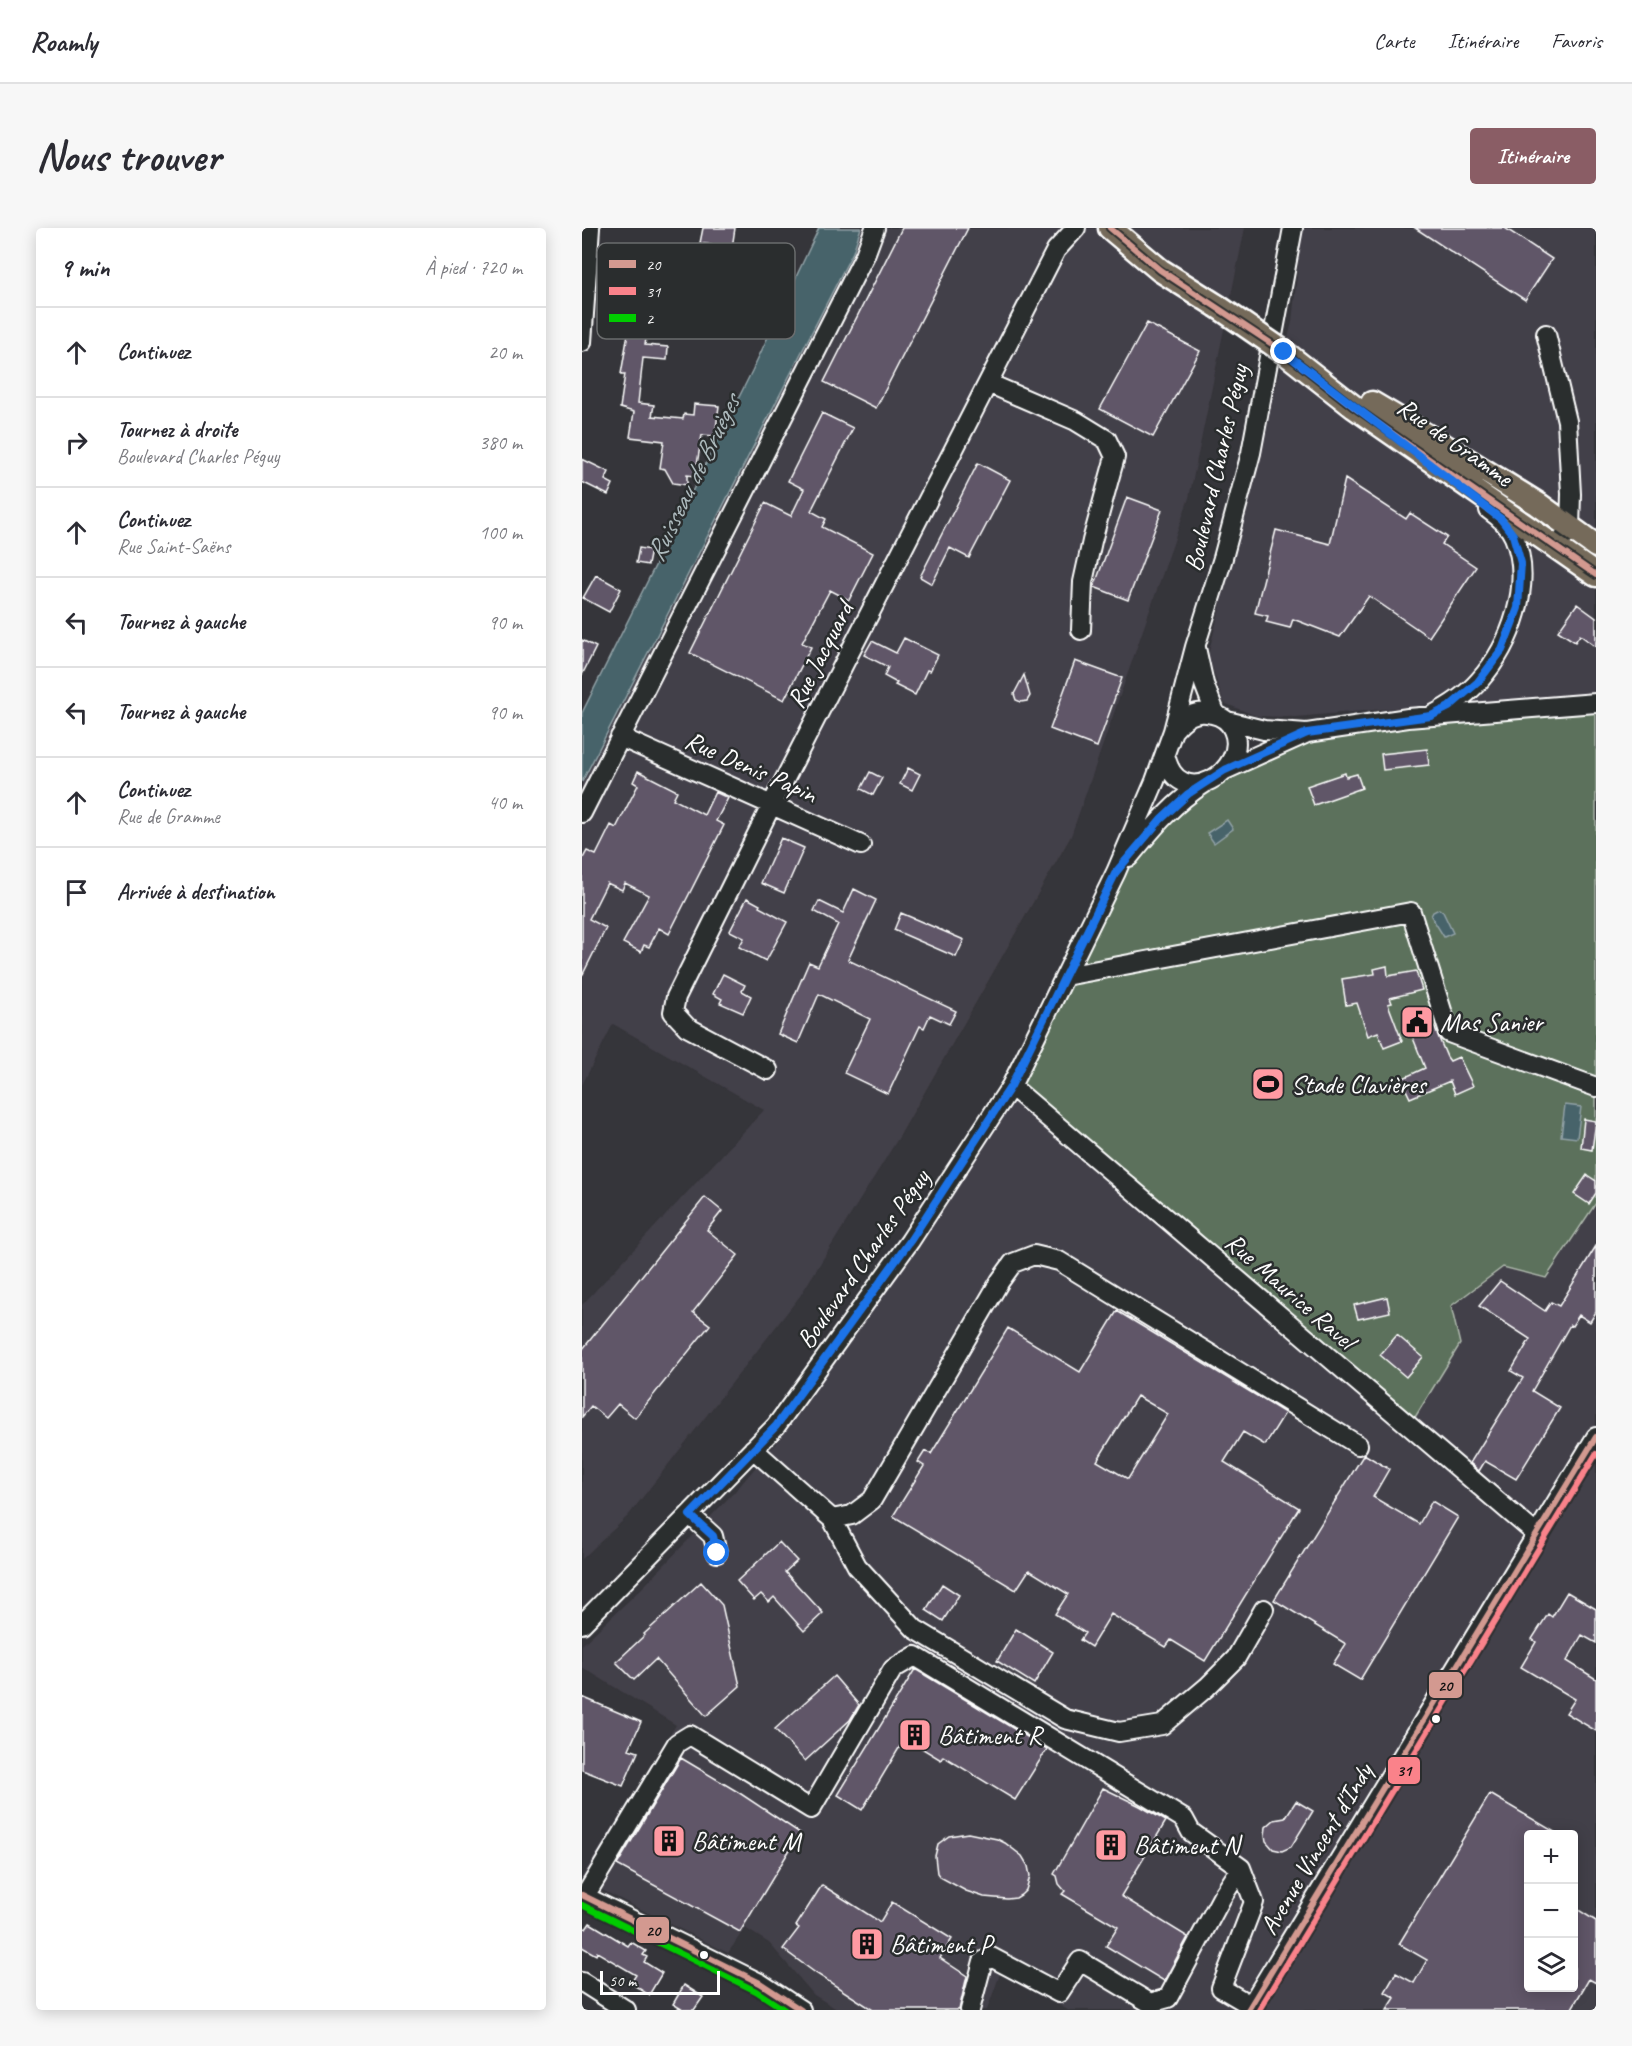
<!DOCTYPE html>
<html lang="fr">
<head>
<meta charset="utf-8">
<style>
	:root { --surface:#fff; --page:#f7f7f7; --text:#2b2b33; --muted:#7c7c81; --line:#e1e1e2; --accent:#8a5d65 }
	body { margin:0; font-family:Caveat,sans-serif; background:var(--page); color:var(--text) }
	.controls { position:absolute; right:18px; bottom:18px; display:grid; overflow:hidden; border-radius:6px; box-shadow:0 3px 15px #0003 }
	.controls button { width:54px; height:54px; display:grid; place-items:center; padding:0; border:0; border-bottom:2px solid var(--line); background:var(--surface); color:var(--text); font:30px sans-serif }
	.scale { position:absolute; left:18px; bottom:15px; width:120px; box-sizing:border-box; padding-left:6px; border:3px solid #fff; border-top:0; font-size:16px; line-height:21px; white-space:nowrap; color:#fff; -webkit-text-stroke:4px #2a2d2e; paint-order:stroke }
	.stop { position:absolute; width:18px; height:18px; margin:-14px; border:4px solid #1a73e8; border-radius:50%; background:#fff }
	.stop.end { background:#1a73e8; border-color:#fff; box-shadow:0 2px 6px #0008 }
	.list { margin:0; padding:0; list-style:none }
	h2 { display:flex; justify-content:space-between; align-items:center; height:78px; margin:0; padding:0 24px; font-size:26px }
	h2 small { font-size:20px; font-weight:400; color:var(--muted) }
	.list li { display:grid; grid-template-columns:39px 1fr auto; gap:18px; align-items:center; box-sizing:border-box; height:90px; padding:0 24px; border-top:2px solid var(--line) }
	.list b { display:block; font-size:22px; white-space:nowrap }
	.list p { margin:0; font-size:20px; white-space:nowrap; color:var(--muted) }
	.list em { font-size:20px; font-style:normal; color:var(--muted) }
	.icon { flex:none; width:33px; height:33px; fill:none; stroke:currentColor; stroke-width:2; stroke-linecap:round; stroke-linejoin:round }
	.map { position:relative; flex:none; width:1014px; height:1782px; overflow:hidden; border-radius:6px }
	header { display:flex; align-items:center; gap:36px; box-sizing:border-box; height:84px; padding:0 30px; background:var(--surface); border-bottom:2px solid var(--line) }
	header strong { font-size:28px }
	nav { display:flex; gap:33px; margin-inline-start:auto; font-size:21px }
	.intro { display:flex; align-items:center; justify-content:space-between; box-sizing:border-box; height:144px; padding:0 36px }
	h1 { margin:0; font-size:42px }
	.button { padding:15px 27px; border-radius:6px; background:var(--accent); color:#fff; font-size:21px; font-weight:700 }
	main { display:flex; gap:36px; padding:0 36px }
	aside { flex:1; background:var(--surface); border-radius:6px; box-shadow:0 3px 15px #0003 }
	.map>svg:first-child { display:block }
	.built { fill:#423f48; fill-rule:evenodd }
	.green { fill:#5c715b; stroke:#aeb8ad; stroke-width:1.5 }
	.water { fill:#47636a; stroke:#91a1a6; stroke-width:1.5 }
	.building { fill:#605768; stroke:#fff; stroke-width:1.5; fill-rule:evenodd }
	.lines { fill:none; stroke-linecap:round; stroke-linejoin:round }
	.minor-casing { stroke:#fff; stroke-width:22 }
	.major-casing { stroke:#fff; stroke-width:27 }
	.minor { stroke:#2a2d2e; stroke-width:18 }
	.major { stroke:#746a5a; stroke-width:22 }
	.major-bridge-casing { stroke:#fff; stroke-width:27; stroke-linecap:butt }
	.major-bridge { stroke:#746a5a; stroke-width:22 }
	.bus-1-casing { stroke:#2a2d2e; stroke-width:10 }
	.bus-2-casing { stroke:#2a2d2e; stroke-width:10 }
	.bus-3-casing { stroke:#2a2d2e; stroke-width:10 }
	.bus-1 { stroke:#d39990; stroke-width:6 }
	.bus-2 { stroke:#fa828a; stroke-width:6 }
	.bus-3 { stroke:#0c0; stroke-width:6 }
	.route { stroke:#1a73e8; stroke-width:8 }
	.bus-dot { fill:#fff; stroke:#2a2d2e; stroke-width:2 }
	.labels { text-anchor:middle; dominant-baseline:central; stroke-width:5; stroke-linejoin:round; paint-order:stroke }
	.street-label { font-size:26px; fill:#fff; stroke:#2a2d2e }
	.poi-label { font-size:26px; fill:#fff; stroke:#2a2d2e; text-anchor:start }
	.water-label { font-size:27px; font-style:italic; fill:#acb9bc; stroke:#2a2d2e }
	.key { fill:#2a2d2e; stroke:#6a6c6d; stroke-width:1.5 }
	.key-label { font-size:16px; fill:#fff }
	.line-badge { stroke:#2a2d2e; stroke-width:2 }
	.pale-badge-label { font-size:16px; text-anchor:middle; font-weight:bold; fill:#111 }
</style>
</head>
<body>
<header>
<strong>Roamly</strong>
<nav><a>Carte</a><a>Itinéraire</a><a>Favoris</a></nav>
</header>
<div class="intro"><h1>Nous trouver</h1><a class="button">Itinéraire</a></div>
<main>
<aside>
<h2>9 min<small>À pied · 720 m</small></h2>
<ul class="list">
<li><svg class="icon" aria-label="ahead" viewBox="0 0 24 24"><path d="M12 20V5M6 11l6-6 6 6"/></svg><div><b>Continuez</b></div><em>20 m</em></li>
<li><svg class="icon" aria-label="right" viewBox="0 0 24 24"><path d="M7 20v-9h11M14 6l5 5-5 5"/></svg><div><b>Tournez à droite</b><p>Boulevard Charles Péguy</p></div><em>380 m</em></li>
<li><svg class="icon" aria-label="ahead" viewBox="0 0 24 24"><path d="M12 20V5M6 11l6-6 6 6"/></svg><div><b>Continuez</b><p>Rue Saint-Saëns</p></div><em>100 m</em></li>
<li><svg class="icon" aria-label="left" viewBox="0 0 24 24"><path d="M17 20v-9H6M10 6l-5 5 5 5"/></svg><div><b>Tournez à gauche</b></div><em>90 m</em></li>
<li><svg class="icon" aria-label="left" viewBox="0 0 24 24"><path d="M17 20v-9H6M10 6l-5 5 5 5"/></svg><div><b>Tournez à gauche</b></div><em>90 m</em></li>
<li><svg class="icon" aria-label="ahead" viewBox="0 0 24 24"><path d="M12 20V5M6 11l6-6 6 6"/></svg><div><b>Continuez</b><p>Rue de Gramme</p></div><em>40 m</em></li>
<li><svg class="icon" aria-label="arrive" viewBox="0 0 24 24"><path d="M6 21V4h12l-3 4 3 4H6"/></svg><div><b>Arrivée à destination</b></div></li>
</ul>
</aside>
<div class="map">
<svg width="1014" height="1782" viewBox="0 0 1014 1782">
	<rect width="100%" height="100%" fill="#35353a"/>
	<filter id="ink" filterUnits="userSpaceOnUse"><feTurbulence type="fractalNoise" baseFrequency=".0167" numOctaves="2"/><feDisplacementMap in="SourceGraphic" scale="12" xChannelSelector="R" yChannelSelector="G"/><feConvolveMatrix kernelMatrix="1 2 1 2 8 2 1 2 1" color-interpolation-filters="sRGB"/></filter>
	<g filter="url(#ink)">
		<path class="built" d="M279,0h384l-56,270 -118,338 -172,301 -99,159 -172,220 -46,43v-254l182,-195 -151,-86 -31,61v-303l260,-509 11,-21z
			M720,0h294v479l-166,-2 -134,12 -40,-1 -32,-13 -16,-48 84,-333z
			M429,858l440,221 52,-40 43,11 50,-75v807h-528l-68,-36 -13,36h-149l-24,-15 -45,-52 -24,-15 -17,25 -146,-73v-3l94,-152 -94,-58v-22l62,-59 94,-98 44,-52 76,-107zM946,1606h46v154h-46z"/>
		<path class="green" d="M1014,484v491l-50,75 -43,-11 -52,39 9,38 -51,83 -398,-341 105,-214 64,-72 127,-67 124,-17z"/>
		<path class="water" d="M237,0h42l-8,24 -11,21 -260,509v-69l170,-342z
			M645,592l6,9 -19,14 -7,-10z
			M857,681l4,3 10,21 -9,4 -13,-21 2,-4z
			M983,877l16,2 -4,31 -16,-2z"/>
		<path class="building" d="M121,0h32l-3,20 -32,-5z
			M320,0h66l-92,180 -52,-26z
			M833,0h90l47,31 -27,41z
			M31,76l36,6 -5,28h2l-1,7 23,2 -1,13 -24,-2 -5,45 16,2 -2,11 31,3 1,-5 9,1 1,-11 25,2 -4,30 -13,-1 -7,41 -8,-1v10l-14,-2 -8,-14 -5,-1 4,-27 -34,-4 4,-25 -14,-4 5,-34h-4l8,-46 -19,-3z
			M565,95l53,28 -47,86 -53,-28z
			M240,185l31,15 -42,83 15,8 -4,8 51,26 -24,47 -19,-10 -28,53 9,4 -27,53 -94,-47 75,-150 26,13 13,-27 -16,-8z
			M0,231l27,13 -4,8 8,4 -5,11 -26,-13z
			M396,235l32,17 -41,78 -19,-10 -18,36 -12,-7z
			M763,251l61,40 4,-6 37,24 -5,7 34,23 -47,70 -60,-41 -29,41 -47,-18 -3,9 -24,-6 2,-6 -13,-3 21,-83 54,14z
			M545,269l35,13 -34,90 -34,-13z
			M57,320l12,2 -3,15 -12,-2z
			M14,347l25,14 -12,23 -26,-14z
			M995,376l19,14v29l-16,-12 -5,7 -17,-11z
			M322,410l34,17 -8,16 -3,-1 -12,25 -20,-10 2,-2 -13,-7 4,-9 -24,-12 8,-14 24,12z
			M0,412l14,7 -14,28z
			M493,433l47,17 -25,69 -47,-18z
			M442,447l6,21 -3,5 -6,1 -5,-2 -2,-6z
			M845,521l2,16 -46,5 -2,-16z
			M326,540l12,6 -8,16 -12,-6z
			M56,543l39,20 -4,8 31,16 11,-23 13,6 -12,23 8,4 -55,109 -10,-6 -10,19 -5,-2 -3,7 -18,-9 26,-48 -24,-12 -3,7 -15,-7 -18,36 17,9 -24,48v-116l5,-9 9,4 15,-30 5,3 22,-43 -5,-3z
			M288,544l12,6 -9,17 -12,-6z
			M763,545l1,4 11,-3 5,14 -48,17 -7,-19z
			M199,610l23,10 -20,45 -23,-10z
			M272,661l22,11 -28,60 108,51 -7,13 -19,-9 -6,13 -4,-2 -32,68 -44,-21 26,-54 -51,-25 -21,49 -20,-9 31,-72 9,4 20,-42 -24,-13 5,-10 24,12z
			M165,670l13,7 -1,2 28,15 -21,39 -27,-14 5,-9 -14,-7z
			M319,685l63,27 -8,17 -62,-27z
			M805,738l1,10 28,-5 6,19 -32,8 2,5 -4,1 14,37 -18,7 -6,-16 -10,4 -11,-33 -11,2 -4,-26 33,-5 -1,-5z
			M141,746l22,11 -3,6 9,5 -8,17 -23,-10 2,-4 -9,-5z
			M851,796l14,33 3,4 9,-4 14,29 -18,8 -5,-13 -40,17 -9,-19 24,-11 -14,-35z
			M1002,891l12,2 -4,29 -11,-2z
			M1005,947l9,6v12l-7,11 -15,-10z
			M123,969l17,14 -15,19 31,25 -45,57 17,13 -75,93 -17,-14 -12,14 -15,-12 -9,11v-67z
			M1014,1018v66l-6,10 -11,-7 -7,11 -2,-1 -38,66 28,17 -44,71 -31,-18 -6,10 -9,-8 53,-85 -12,-7 19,-32 -51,-33 21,-25 45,30 6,-9 8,4z
			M805,1069l3,15 -32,7 -4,-14z
			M535,1083l168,102 -20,32 -22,-13 -19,30 75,46 -94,153 -34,-21 -5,7 -55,-33 -20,33 -11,-7 5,-7 -30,-19 13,-20 -39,-24 -13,20 -123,-74 31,-50 -6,-4 7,-11 6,3 77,-126 72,44zM555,1168l31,18 -40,65 -31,-18z
			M815,1107l26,22 -17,20 -26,-22z
			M782,1226l25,15 -16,28 46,27 13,-23 26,16 -98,163 -27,-16 13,-20 -72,-44z
			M197,1314l18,19 -12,11 38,41 -19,18 -30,-34 -5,5 -8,-8 -7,6 -17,-19z
			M119,1354l21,23 18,81 -34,30 -50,-57 -22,21 -18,-18 29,-27 -1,-1z
			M360,1356l17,11 -16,26 -17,-11z
			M985,1364l29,17v34l-14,-8 -15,26 29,18v52l-30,-18 9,-14 -54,-32 15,-25 -4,-3 16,-25 4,3z
			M434,1401l37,23 -19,32 -37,-23z
			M333,1441l132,80 -32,51 -72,-44 -2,4 -36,-22 -43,72 -24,-15z
			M252,1448l25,29 -9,15 -45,41 -30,-32z
			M0,1469l59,25 -12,27 9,3 -15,34 -41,-16z
			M99,1530l57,34 62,41 -60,99 -123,-67z
			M521,1560l37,18 26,15 -45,75 67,41 -24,44 -58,-35 12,-19 -56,-33 3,-3 -6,-7 -2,-8 -3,-2z
			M908,1566l68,40h-30v154h46v-81l22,14v62l-7,-4 -18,31h-184l8,-12 -10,-6 11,-19 18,10 13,-23 -28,-16z
			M714,1573l17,10 -22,36 -9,4 -9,-2 -7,-8 -1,-6 1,-8 8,-7 11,-2z
			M386,1605l29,6 8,4 17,13 6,10 2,10 -4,14 -5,5 -5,3 -9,1 -23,-2 -18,-6 -26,-14 -3,-4 -1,-8 -1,-9 3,-12 11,-8z
			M240,1657l58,37 12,-20 60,37 -12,19 27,18 -8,34h-86l-56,-36 -34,-25 16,-21 -3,-2z
			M8,1695l38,23 3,-4 15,9 -3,4 4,2 -3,5 18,11 -13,22 -14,-9 1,-3 -4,-2 4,-6 -39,-23 -1,3 -14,-8v-21l4,3z
			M102,1757l19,12 -9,13h-11l-10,-6z"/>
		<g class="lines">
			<g class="minor-casing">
				<path id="minor" d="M964,106l21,87 4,73 -1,34 -13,20
					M0,114l8,-114
					M406,155l88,38 31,19 8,17 -23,84 -9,41 -2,48
					M614,420l8,36 12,31
					M849,488c17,-9 35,-20 48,-35 32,-36 55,-97 35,-144 -5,-12 -15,-20 -25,-27
					M645,493l37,9 43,3 101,-15 188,-15
					M38,509l241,108
					M583,526c12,62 86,16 68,-24 -4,-9 -11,-14 -21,-16 -17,-5 -28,4 -39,17
					M643,542l80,-36
					M0,585l283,-558 10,-27
					M547,629c23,-28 45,-55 76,-74
					M483,748l346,-64 38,121 147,54
					M186,842l-81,-43 -14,-15 3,-15 96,-193 284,-554 20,-22
					M429,858l526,449
					M171,1221l79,70 20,-4 20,-15 128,-219 13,-18 21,-8 25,6 299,184
					M108,1287l23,21 4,17
					M250,1291l25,47 58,63 150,90 54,13 43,-7 45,-38 29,-29 28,-49
					M0,1396l194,-198 134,-185 101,-155 13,-26 92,-188 39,-91 18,-50 22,-84 28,-89 28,-105 42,-225
					M0,1667l178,88 41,27
					M3,1668l92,-153 13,-8 121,74 82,-140 22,-13 269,163 7,13 50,36 13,34 -33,86 29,17
					M0,1754l44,28
					M388,1782l13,-49 8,-4 68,36 21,-32 70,42 18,-5 54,-101 19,-29
					M666,1782l348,-573"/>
			</g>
			<g class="major-casing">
				<path id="major" d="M528,0l50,42 57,36
					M702,124l70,55 242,168
					M790,175l71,42 95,59 58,42"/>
			</g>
			<use href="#minor" class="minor"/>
			<use href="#major" class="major"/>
			<g class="major-bridge-casing">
				<path id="major-bridge" d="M635,78l67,46"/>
			</g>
			<use href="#major-bridge" class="major-bridge"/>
			<g class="bus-1-casing">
				<path id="bus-1" d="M528,0l50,42 124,82 70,55 242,168
					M0,1667l178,88 41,27
					M666,1782l348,-573"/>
			</g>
			<g class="bus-2-casing">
				<path id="bus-2" d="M677,1782l337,-556"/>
			</g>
			<g class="bus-3-casing">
				<path id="bus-3" d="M0,1677l174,86 29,19"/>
			</g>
			<use href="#bus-1" class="bus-1"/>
			<use href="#bus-2" class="bus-2"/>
			<use href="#bus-3" class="bus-3"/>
		</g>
	</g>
	<g class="lines" filter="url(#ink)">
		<path class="route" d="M135,1325l-4,-17 -23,-21 86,-89 134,-185 101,-155 105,-214 45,-53 27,-25 37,-24 82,-37 124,-17 18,-9 29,-25 24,-32 16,-42 3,-45 -8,-28 -12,-16 -217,-167"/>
	</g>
	<defs>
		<g id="civic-square" transform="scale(1.725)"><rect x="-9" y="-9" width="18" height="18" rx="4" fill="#ff9aa2" stroke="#2a2d2e"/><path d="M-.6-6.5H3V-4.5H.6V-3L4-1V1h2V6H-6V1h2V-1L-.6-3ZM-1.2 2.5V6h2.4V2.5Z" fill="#111"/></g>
		<g id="stadium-square" transform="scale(1.725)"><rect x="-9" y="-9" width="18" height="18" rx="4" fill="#ff9aa2" stroke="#2a2d2e"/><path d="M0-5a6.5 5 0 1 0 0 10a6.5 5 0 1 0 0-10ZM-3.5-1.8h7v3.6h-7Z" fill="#111"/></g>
		<g id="building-square" transform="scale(1.725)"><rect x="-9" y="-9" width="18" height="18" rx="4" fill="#ff9aa2" stroke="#2a2d2e"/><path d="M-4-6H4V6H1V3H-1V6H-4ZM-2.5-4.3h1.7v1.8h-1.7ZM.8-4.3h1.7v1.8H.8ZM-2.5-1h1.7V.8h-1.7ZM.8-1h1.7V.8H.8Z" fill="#111"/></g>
	</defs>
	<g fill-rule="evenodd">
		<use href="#civic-square" x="835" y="794"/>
		<use href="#stadium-square" x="686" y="856"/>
		<use href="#building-square" x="333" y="1507"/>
		<use href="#building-square" x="87" y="1613"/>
		<use href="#building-square" x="529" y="1617"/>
		<use href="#building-square" x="285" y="1716"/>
	</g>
	<g class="bus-dot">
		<circle cx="854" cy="1491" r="5"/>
		<circle cx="122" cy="1727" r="5"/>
	</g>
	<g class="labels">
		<g class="street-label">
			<text transform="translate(873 214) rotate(35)">Rue de Gramme</text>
			<text transform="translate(634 240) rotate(-77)">Boulevard Charles Péguy</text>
			<text transform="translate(238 427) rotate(-63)">Rue Jacquard</text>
			<text transform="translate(169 539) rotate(24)">Rue Denis Papin</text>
			<text transform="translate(281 1031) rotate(-55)">Boulevard Charles Péguy</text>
			<text transform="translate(708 1063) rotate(41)">Rue Maurice Ravel</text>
			<text transform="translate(734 1621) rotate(-59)">Avenue Vincent d'Indy</text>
		</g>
		<g class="poi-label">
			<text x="858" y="794">Mas Sanier</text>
			<text x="709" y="856">Stade Clavières</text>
			<text x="356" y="1507">Bâtiment R</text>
			<text x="110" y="1613">Bâtiment M</text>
			<text x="552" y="1617">Bâtiment N</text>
			<text x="308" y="1716">Bâtiment P</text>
		</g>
		<g class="water-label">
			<text transform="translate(111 250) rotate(-64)">Ruisseau de Bruèges</text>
		</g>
	</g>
	<rect x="15" y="15" width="198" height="96" rx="9" class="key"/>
	<rect x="27" y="32" width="27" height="8" fill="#d39990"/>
	<rect x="27" y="59" width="27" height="8" fill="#fa828a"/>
	<rect x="27" y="86" width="27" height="8" fill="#0c0"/>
	<g class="key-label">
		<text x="64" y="42">20</text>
		<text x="64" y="69">31</text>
		<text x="64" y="96">2</text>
	</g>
	<g class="line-badge">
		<rect x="846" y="1443" width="35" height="28" rx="6" fill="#d39990"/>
		<rect x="805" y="1528" width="34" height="29" rx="6" fill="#fa828a"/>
		<rect x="53" y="1688" width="35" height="28" rx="6" fill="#d39990"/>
	</g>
	<g class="pale-badge-label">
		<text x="863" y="1463">20</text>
		<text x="822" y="1548">31</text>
		<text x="71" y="1708">20</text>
	</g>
</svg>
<div class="controls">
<button>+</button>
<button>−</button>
<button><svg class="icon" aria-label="layers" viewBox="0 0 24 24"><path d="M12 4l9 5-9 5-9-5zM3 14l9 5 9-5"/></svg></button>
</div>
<div class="scale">50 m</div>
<div class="stop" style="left:135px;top:1325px"></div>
<div class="stop end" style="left:702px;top:124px"></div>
</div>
</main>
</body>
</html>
